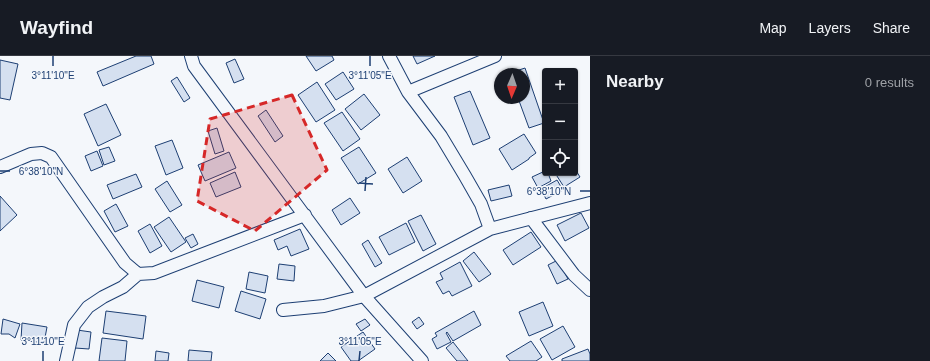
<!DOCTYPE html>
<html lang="en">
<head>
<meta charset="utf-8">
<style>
	:root { --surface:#171b24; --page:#20242c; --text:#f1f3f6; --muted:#9ea1a6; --line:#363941 }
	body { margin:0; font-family:Arial,sans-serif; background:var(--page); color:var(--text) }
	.controls { position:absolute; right:12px; top:12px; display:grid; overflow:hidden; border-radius:4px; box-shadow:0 1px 3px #0004 }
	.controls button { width:36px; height:36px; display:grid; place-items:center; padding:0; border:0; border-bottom:1px solid var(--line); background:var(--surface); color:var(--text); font:20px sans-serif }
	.compass { position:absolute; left:494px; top:12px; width:36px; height:36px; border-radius:50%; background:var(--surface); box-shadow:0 1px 3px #0004; rotate:182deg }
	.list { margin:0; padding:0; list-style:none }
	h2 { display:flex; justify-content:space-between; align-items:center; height:52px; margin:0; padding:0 16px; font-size:17px }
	h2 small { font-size:13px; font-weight:400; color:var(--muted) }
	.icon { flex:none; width:22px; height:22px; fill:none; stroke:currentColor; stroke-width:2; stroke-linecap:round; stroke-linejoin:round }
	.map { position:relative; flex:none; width:590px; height:305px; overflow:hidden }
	header { display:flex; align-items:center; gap:24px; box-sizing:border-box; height:56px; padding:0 20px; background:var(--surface); border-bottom:1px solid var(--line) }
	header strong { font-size:19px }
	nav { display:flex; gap:22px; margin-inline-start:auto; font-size:14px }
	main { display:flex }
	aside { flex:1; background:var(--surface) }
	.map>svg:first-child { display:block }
	.building { fill:#d5e0f0; stroke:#1d3f73 }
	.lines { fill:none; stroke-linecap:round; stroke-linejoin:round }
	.street-casing { stroke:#1d3f73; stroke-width:14 }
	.street { stroke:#f4f7fb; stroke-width:12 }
	.marked { fill:#d62828; fill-opacity:0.2; stroke:#d62828; stroke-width:3; stroke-dasharray:8 5; stroke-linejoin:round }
	.ticks { fill:none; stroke:#1d3f73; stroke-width:1.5 }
	.ticks-label { font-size:10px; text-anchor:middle; fill:#1d3f73; stroke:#f4f7fb; stroke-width:3; stroke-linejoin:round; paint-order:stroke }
</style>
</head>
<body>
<header>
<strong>Wayfind</strong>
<nav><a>Map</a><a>Layers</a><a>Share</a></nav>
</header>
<main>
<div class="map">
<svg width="590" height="305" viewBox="0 0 590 305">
	<rect width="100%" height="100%" fill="#f4f7fb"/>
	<path class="building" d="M136,0h15l3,8 -51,22 -6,-14z
		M306,0h26l2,4 -18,11z
		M413,0h22l-18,8z
		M235,3l9,20 -10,4 -8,-20z
		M0,4l18,4 -8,36 -10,-2z
		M525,12l19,55 -15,5 -11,-30h6v-24l-14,-1z
		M343,16l11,17 -18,11 -11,-16z
		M177,21l13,21 -6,4 -13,-21z
		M317,26l18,28 -19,12 -18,-27z
		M470,35l20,47 -17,7 -19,-48z
		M364,38l16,21 -19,15 -16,-21z
		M106,48l15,31 -23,11 -14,-32z
		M266,54l17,26 -8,6 -17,-26z
		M342,56l18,27 -17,12 -19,-28z
		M217,72l7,23 -9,3 -7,-23z
		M524,78l12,19 -7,5v1l-17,11 -13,-21z
		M172,84l11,28 -17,7 -11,-29z
		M109,91l6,14 -11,4 -5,-15z
		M359,91l17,26 -18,11 -17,-26z
		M97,95l6,15 -12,5 -6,-15z
		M229,96l7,16 -31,13 -7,-16z
		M407,101l15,24 -19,12 -15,-24z
		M575,113l5,8 -16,10 -9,-14h20z
		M545,115v2h3l3,8 -13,7 -6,-11z
		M235,116l6,15 -25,10 -6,-14z
		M136,118l6,13 -29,12 -6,-14z
		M557,124l6,10 -17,9 -5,-10z
		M167,125l15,24 -12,7 -15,-23z
		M509,129l3,11 -21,5 -3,-11z
		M0,140l17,19 -17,16z
		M350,142l10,15 -19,12 -9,-15z
		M116,148l12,22 -13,6 -11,-21z
		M581,157l8,15 -24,13 -8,-16z
		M421,159l15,29 -13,7 -15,-30z
		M169,161l17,25 -15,10 -17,-25z
		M406,167l9,19 -26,13 -10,-18z
		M150,168l12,22 -12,7 -12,-22z
		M300,173l9,20 -18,7 -4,-10 -9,4 -4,-10z
		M531,176l10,15 -28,18 -10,-15z
		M193,178l5,10 -7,4 -6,-10z
		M368,184l14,23 -7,4 -13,-23z
		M474,196l17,22 -12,8 -16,-21z
		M558,204l10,19 -11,5 -9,-19z
		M460,206l12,24 -20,10 -3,-5 -6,3 -7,-12 7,-3 -3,-6z
		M279,208l16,2 -1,15 -17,-2z
		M249,216l19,4 -3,17 -19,-4z
		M197,224l27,7 -5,21 -27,-7z
		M241,235l25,8 -6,20 -25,-8z
		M543,246l10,24 -24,10 -10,-24z
		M106,255l40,5 -3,23 -40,-6z
		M474,255l7,14 -28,16 -6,-9 -1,1 5,9 -14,7 -5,-10 5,-3 -2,-3z
		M419,261l5,7 -7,5 -5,-7z
		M3,263l17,5 -5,14 -6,-4h-8z
		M365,263l5,6 -9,6 -5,-7z
		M22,267l25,4 -3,16 -23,-3z
		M563,270l12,21 -23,13 -12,-21z
		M77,274l14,2 -2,17 -14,-1z
		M363,276l12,17 -17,12h-7l-10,-14z
		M102,282l25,3 -2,20h-26z
		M531,285l11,16 -6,4h-26l-4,-5z
		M453,286l15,19h-11l-11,-13z
		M588,293l2,5v7h-28v-2z
		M189,294l23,2 -1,9h-23z
		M156,295l13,2 -1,8h-13z
		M328,297l8,8h-16z"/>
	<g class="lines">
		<g class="street-casing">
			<path id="street" d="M191,0l3,10 170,230 58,65
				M389,0l19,36 33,44 24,40 16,28 9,25
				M408,36l87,-36
				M0,111l31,-13 11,-1 9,4 74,106 13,11 16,-1 151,-58
				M531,162l43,57 16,15
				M283,254l41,-4 40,-10 126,-67 100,-26
				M66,305l8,-36 14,-18 15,-10 20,-10 15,-13"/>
		</g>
		<use href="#street" class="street"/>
	</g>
	<path class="marked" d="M292,39l35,75 -72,61 -58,-30 13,-82z"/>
	<path class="ticks" d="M53,10v-10M370,10v-10M0,115h10M359,127l14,1M365,135l1,-14M580,135h10M43,305v-10M359,305l1,-10"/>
	<g class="ticks-label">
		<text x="53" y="23">3°11'10"E</text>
		<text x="370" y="23">3°11'05"E</text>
		<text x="41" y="119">6°38'10"N</text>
		<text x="549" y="139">6°38'10"N</text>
		<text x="43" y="289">3°11'10"E</text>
		<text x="360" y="289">3°11'05"E</text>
	</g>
</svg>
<div class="controls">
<button>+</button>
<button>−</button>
<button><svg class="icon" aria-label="locate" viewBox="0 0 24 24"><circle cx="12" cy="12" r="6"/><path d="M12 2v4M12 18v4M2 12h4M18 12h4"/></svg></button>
</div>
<svg class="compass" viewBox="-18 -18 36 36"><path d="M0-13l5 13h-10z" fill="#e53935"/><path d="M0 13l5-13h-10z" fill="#9ea1a6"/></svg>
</div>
<aside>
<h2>Nearby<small>0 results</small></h2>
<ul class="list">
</ul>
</aside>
</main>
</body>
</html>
